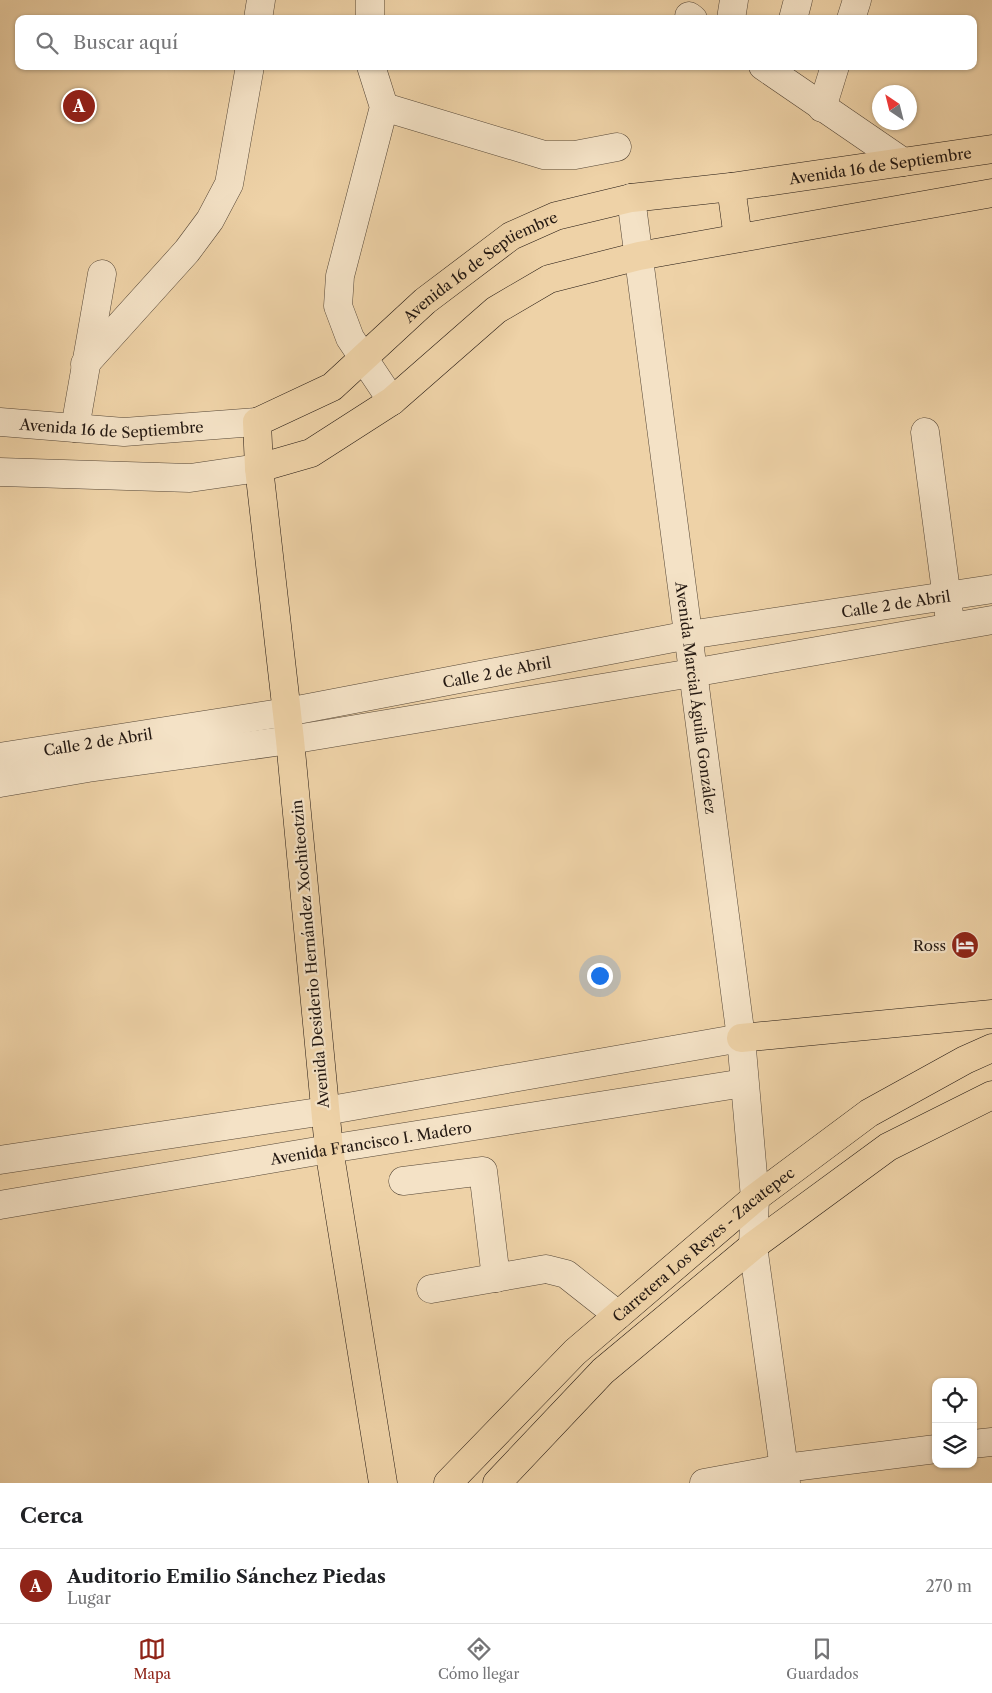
<!DOCTYPE html>
<html lang="es">
<head>
<meta charset="utf-8">
<style>
	:root { --surface:#fff; --page:#f2f2f2; --text:#202124; --muted:#757577; --line:#e0e0e0; --accent:#8f2418 }
	body { margin:0; font-family:"Libre Caslon Text",serif; background:var(--page); color:var(--text) }
	.controls { position:absolute; right:15px; bottom:15px; display:grid; overflow:hidden; border-radius:10px; box-shadow:0 1px 4px #0004 }
	.controls button { width:45px; height:45px; display:grid; place-items:center; padding:0; border:0; border-bottom:1px solid var(--line); background:var(--surface); color:var(--text); font:25px sans-serif }
	.compass { position:absolute; left:872px; top:85px; width:45px; height:45px; border-radius:50%; background:var(--surface); box-shadow:0 1px 4px #0004; rotate:325deg }
	.you { position:absolute; left:599px; top:975px; width:18px; height:18px; margin:-12px; border:4px solid #fff; border-radius:50%; background:#1a73e8; box-shadow:0 0 0 8px #1a73e833 }
	.badge { display:grid; place-items:center; width:32px; height:32px; border-radius:50%; background:var(--accent); color:#fff; font-size:16px; font-weight:700 }
	.pin { position:absolute; translate:-50% -50%; border:2px solid #fff; box-shadow:0 1px 5px #0006 }
	.list { margin:0; padding:0; list-style:none }
	h2 { display:flex; justify-content:space-between; align-items:center; height:65px; margin:0; padding:0 20px; font-size:21px }
	h2 small { font-size:16px; font-weight:400; color:var(--muted) }
	.list li { display:grid; grid-template-columns:32px 1fr auto; gap:15px; align-items:center; box-sizing:border-box; height:75px; padding:0 20px; border-top:1px solid var(--line) }
	.list b { display:block; font-size:19px; white-space:nowrap }
	.list p { margin:0; font-size:16px; white-space:nowrap; color:var(--muted) }
	.list em { font-size:16px; font-style:normal; color:var(--muted) }
	.icon { flex:none; width:28px; height:28px; fill:none; stroke:currentColor; stroke-width:2; stroke-linecap:round; stroke-linejoin:round }
	.map { position:relative; flex:none; width:992px; height:1483px; overflow:hidden }
	.search { position:absolute; background:var(--surface); box-shadow:0 1px 4px #0004; left:15px; right:15px; top:15px; height:55px; display:flex; align-items:center; gap:12px; box-sizing:border-box; padding:0 18px; border-radius:10px; color:var(--muted); font-size:19px }
	.sheet { height:140px; background:var(--surface) }
	nav { display:flex; justify-content:space-around; align-items:center; box-sizing:border-box; height:70px; border-top:1px solid var(--line); background:var(--surface); font-size:14px; color:var(--muted) }
	nav a { display:grid; justify-items:center; gap:2px }
	nav .on { color:var(--accent) }
	.map>svg:first-child { display:block }
	.lines { fill:none; stroke-linecap:round; stroke-linejoin:round }
	.minor-casing { stroke:#554636; stroke-width:29 }
	.major-casing { stroke:#221711; stroke-width:29 }
	.minor { stroke:#f4e2c6; stroke-width:28 }
	.major { stroke:#eed2a7; stroke-width:28 }
	.labels { text-anchor:middle; dominant-baseline:central; stroke-width:4.5; stroke-linejoin:round; paint-order:stroke }
	.street-label { font-size:15px; fill:#221711; stroke:#f4e2c6 }
	.poi-label { font-size:15px; fill:#221711; stroke:#f4e2c6; text-anchor:end }
</style>
</head>
<body>
<div class="map">
<svg width="992" height="1483" viewBox="0 0 992 1483">
	<rect width="100%" height="100%" fill="#eed2a7"/>
	<filter id="stains"><feTurbulence type="fractalNoise" baseFrequency=".004" numOctaves="4"/><feColorMatrix values="0 0 0 0 .2 0 0 0 0 .09 0 0 0 0 .02 0 0 0 .5 -.17"/></filter>
	<radialGradient id="worn" r=".72"><stop offset=".6" stop-color="#630" stop-opacity="0"/><stop offset="1" stop-color="#630" stop-opacity=".3"/></radialGradient>
	<g class="lines">
		<g class="minor-casing">
			<g id="minor">
				<path d="M689,16l4,3"/>
				<path d="M258,19l3,-19"/>
				<path d="M370,19v-19"/>
				<path d="M731,19l3,-19"/>
				<path d="M793,19l5,-19"/>
				<path d="M851,19l6,-19"/>
				<path d="M371,66l13,41 -44,169 -2,30 12,32 42,63"/>
				<path d="M763,66l140,96"/>
				<path d="M384,107l160,48h31l42,-8"/>
				<path d="M822,108l13,-42"/>
				<path id="s1" d="M631,198l110,840 14,160 -2,48 33,237"/>
				<path d="M85,364l102,-113 23,-31 19,-36 21,-118"/>
				<path id="s2" d="M0,422l124,10 133,-10"/>
				<path d="M75,428l27,-154"/>
				<path d="M925,432l24,182"/>
				<path d="M0,472l190,6 69,-10"/>
				<path id="s3" d="M0,757l287,-45 402,-77 303,-46"/>
				<path d="M0,783l88,-15 202,-28 402,-67 300,-53"/>
				<path d="M0,1160l325,-49 416,-73"/>
				<path d="M403,1181l80,-10 13,107"/>
				<path id="s4" d="M0,1205l329,-56 415,-66"/>
				<path d="M431,1289l115,-20 20,5 52,41"/>
				<path d="M973,1444l19,-2"/>
				<path d="M704,1483l81,-15 151,-19"/>
			</g>
		</g>
		<g class="major-casing">
			<g id="major">
				<path d="M731,187l7,51"/>
				<path d="M259,468l52,-15 81,-52 104,-91 53,-31 90,-23 353,-63"/>
				<path d="M741,1038l251,-24"/>
				<path id="s5" d="M383,1483l-54,-334 -39,-409 -31,-272 -2,-46 75,-35 93,-86 86,-65 45,-20 75,-18 100,-11 261,-38"/>
				<path id="s6" d="M448,1483l127,-131 180,-154 114,-85 96,-53 27,-12"/>
				<path d="M497,1483l106,-112 150,-125 135,-99 104,-52"/>
			</g>
		</g>
		<use href="#minor" class="minor"/>
		<use href="#major" class="major"/>
	</g>
	<defs>
		<g id="hotel-disc" transform="scale(1.4375)"><circle r="9.5" fill="#8f2418" stroke="#f4e2c6"/><path d="M-6-4.5h1.5V1H6V5H4.5V3h-9V5H-6ZM-4 0a1.8 1.8 0 1 1 3.6 0ZM.5 0V-2.5h3Q6-2.5 6 0Z" fill="#fff"/></g>
	</defs>
	<g fill-rule="evenodd">
		<use href="#hotel-disc" x="965" y="945"/>
	</g>
	<g class="labels">
		<g class="street-label">
			<text stroke="none"><textPath href="#s5" startOffset="1764">Avenida 16 de Septiembre</textPath></text>
			<text stroke="none"><textPath href="#s5" startOffset="1344">Avenida 16 de Septiembre</textPath></text>
			<text stroke="none"><textPath href="#s2" startOffset="112">Avenida 16 de Septiembre</textPath></text>
			<text stroke="none"><textPath href="#s3" startOffset="909">Calle 2 de Abril</textPath></text>
			<text stroke="none"><textPath href="#s3" startOffset="504">Calle 2 de Abril</textPath></text>
			<text stroke="none"><textPath href="#s1" startOffset="504">Avenida Marcial Águila González</textPath></text>
			<text stroke="none"><textPath href="#s3" startOffset="99">Calle 2 de Abril</textPath></text>
			<text transform="translate(310 954) rotate(-95)">Avenida Desiderio Hernández Xochiteotzin</text>
			<text stroke="none"><textPath href="#s4" startOffset="376">Avenida Francisco I. Madero</textPath></text>
			<text stroke="none"><textPath href="#s6" startOffset="350">Carretera Los Reyes - Zacatepec</textPath></text>
		</g>
		<g class="poi-label">
			<text x="946" y="945">Ross</text>
		</g>
	</g>
	<rect width="100%" height="100%" filter="url(#stains)"/>
	<rect width="100%" height="100%" fill="url(#worn)"/>
</svg>
<div class="controls">
<button><svg class="icon" aria-label="locate" viewBox="0 0 24 24"><circle cx="12" cy="12" r="6"/><path d="M12 2v4M12 18v4M2 12h4M18 12h4"/></svg></button>
<button><svg class="icon" aria-label="layers" viewBox="0 0 24 24"><path d="M12 4l9 5-9 5-9-5zM3 14l9 5 9-5"/></svg></button>
</div>
<svg class="compass" viewBox="-18 -18 36 36"><path d="M0-13l5 13h-10z" fill="#e53935"/><path d="M0 13l5-13h-10z" fill="#757577"/></svg>
<div class="you"></div>
<div class="pin badge" style="left:79px;top:106px">A</div>
<div class="search"><svg class="icon" aria-label="search" viewBox="0 0 24 24"><circle cx="10" cy="10" r="6"/><path d="M15 15l6 6"/></svg>Buscar aquí</div>
</div>
<section class="sheet">
<h2>Cerca<small></small></h2>
<ul class="list">
<li><span class="badge">A</span><div><b>Auditorio Emilio Sánchez Piedas</b><p>Lugar</p></div><em>270 m</em></li>
</ul>
</section>
<nav>
<a class="on"><svg class="icon" aria-label="map" viewBox="0 0 24 24"><path d="M3 6l6-2 6 2 6-2v14l-6 2-6-2-6 2zM9 4v14M15 6v14"/></svg>Mapa</a>
<a><svg class="icon" aria-label="directions" viewBox="0 0 24 24"><path d="M12 3l9 9-9 9-9-9zM9 14v-3h6M13 9l2 2-2 2"/></svg>Cómo llegar</a>
<a><svg class="icon" aria-label="saved" viewBox="0 0 24 24"><path d="M7 4h10v16l-5-4-5 4z"/></svg>Guardados</a>
</nav>
</body>
</html>
